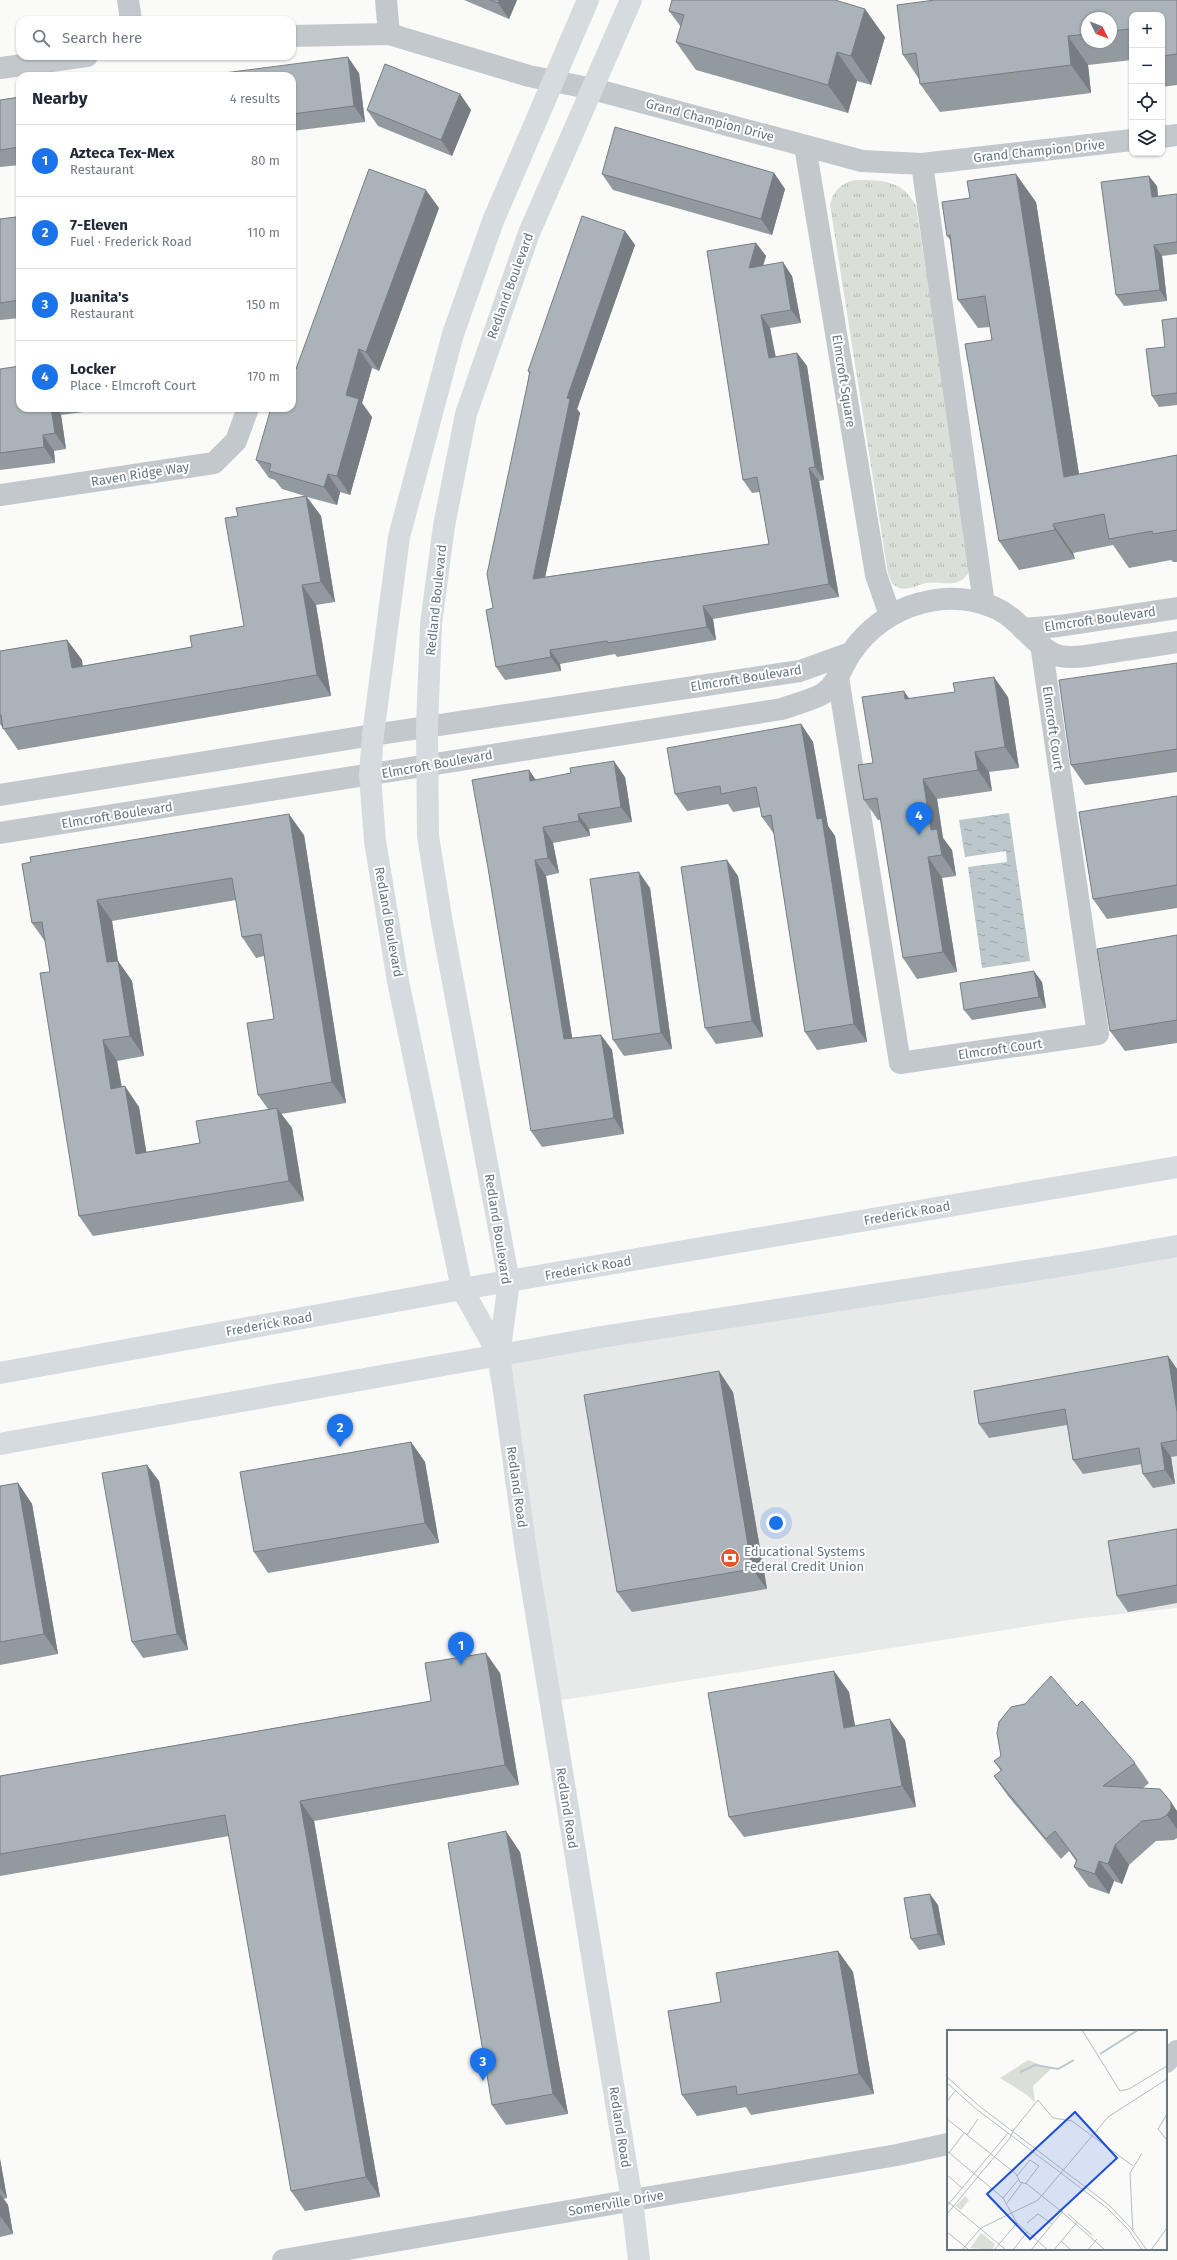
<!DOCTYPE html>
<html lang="en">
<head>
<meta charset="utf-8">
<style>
	:root { --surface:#fff; --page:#f2f2f3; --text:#1f2937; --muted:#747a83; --line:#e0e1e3; --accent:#1a73e8 }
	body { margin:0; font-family:"Fira Sans",sans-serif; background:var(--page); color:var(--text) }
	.controls { position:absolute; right:12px; top:12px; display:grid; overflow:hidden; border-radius:8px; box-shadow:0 1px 3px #0004 }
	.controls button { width:36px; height:36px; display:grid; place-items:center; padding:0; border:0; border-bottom:1px solid var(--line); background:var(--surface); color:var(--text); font:20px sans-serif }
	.compass { position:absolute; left:1081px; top:12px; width:36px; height:36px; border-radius:50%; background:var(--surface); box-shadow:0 1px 3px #0004; rotate:133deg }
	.you { position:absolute; left:776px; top:1523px; width:14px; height:14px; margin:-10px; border:3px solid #fff; border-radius:50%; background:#1a73e8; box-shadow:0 0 0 6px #1a73e833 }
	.badge { display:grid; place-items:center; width:26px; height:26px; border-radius:50%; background:var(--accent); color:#fff; font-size:13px; font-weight:700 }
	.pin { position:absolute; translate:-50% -33px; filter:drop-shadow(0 1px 2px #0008) }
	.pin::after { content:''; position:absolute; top:21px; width:14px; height:12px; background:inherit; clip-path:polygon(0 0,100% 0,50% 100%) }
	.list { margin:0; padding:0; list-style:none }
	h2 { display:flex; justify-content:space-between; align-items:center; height:52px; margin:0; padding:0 16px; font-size:17px }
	h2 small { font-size:13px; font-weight:400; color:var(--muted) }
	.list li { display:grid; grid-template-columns:26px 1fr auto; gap:12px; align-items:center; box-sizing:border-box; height:72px; padding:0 16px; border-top:1px solid var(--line) }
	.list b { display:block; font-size:15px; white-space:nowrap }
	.list p { margin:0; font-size:13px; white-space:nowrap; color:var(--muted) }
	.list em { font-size:13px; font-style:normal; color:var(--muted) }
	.icon { flex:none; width:22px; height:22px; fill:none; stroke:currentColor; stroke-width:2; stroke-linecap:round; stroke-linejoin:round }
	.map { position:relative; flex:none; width:1177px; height:2260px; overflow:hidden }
	.search { position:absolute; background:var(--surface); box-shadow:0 1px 3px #0004; left:16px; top:16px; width:280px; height:44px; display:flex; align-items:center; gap:10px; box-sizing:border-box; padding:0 14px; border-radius:12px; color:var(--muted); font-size:15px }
	.panel { position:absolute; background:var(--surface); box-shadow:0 1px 3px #0004; left:16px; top:72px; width:280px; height:340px; border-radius:12px }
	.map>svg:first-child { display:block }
	.built { fill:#e8e9e9 }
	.grass { fill:url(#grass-tufts) }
	.water { fill:url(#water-ripples) }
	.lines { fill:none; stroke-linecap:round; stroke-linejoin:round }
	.minor { stroke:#c3c8cc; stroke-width:22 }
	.tertiary { stroke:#c3c8cc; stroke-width:22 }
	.secondary { stroke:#d6dbdf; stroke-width:22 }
	.primary { stroke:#d6dbdf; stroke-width:22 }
	.wall { fill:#929a9f; fill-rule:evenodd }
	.shaded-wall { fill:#777d82 }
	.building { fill:#aab3b9; stroke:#777d82 }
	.labels { text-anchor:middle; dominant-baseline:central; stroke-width:4; stroke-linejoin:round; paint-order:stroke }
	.street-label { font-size:13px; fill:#657683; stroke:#fff }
	.poi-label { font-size:13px; fill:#657683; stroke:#fff; text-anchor:start }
	.inset-river { fill:none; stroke:#bbc7cb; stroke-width:2 }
	.inset-road { fill:none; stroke:#b5bdc2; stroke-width:1 }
	.view { fill:#1d4ed8; fill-opacity:0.15; stroke:#1d4ed8; stroke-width:2 }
	.inset-edge { fill:none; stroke:#657683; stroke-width:2 }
</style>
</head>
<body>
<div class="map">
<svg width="1177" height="2260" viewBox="0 0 1177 2260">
	<defs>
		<pattern id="grass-tufts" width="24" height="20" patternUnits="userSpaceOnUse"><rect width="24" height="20" fill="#dadfd7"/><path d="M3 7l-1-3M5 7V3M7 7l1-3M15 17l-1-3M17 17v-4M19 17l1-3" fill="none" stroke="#b4b9b4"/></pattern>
		<pattern id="water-ripples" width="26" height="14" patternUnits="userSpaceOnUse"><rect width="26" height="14" fill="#bbc7cb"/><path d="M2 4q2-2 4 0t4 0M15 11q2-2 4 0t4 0" fill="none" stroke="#9ca6aa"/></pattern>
	</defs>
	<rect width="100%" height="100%" fill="#fafaf8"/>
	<path class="built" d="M1177,1246v362l-102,11 -525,83 -24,-151 -40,-194z"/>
	<path class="grass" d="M855,180c27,0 48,0 61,26l55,359c-7,26 -26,16 -44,18 -9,1 -18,8 -28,5 -6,-2 -9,-8 -11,-14l-58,-369c3,-14 11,-22 25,-25z"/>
	<path class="water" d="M1009,813l21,148 -48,7 -14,-101 39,-5 -1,-11 -41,6 -6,-37z"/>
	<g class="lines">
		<path class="minor" d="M128,0l3,20
			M386,0l3,34
			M805,146l71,429 14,40
			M922,164l62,440
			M0,495l214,-32 22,-22 12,-33
			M1023,629l36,-3 118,-18
			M838,677l62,386 198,-29 -57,-390
			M0,795l373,-60 427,-64 50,-18
			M0,833l782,-124c13,-5 31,-9 42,-16 14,-10 18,-27 27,-40 16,-24 42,-43 70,-50 32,-9 72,-4 96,20 12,11 27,29 43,33 14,3 31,-1 45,-3 24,-4 48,-7 72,-11
			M1166,2062l11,-11
			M283,2260l614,-105 51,-11"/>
		<path class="tertiary" d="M292,36l97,-2 140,42 64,13 269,72 60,3 210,-24
			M0,68l87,-12
			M1162,137l15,-2"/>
		<path class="secondary" d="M631,0l-102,233 -63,181 -22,112 -13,98 -4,103 1,109 14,87 67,359 -10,73 27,196 106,650 7,59
			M499,1355l-37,-66 -64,-308 -23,-140 -5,-66 3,-40 26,-198 54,-203 40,-113 95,-221"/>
		<path class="primary" d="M0,1373l462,-84 715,-122
			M0,1444l601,-107 478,-74 98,-17"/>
	</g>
	<path class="wall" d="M464,0h53l-8,19z
		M1177,0v85l-15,2v-72h-30v45l-44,5 3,28 -151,19 -20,-28 -1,-5 -16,-24zM1087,18h24v24h-24z
		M669,11l216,26 -14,48 -14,-4 -9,32 -152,-43 -20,-28 5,-15z
		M359,73l6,49 -73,9v-55z
		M460,94l11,16 -19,46 -74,-30 -11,-16z
		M20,97v68l-20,2v-67z
		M774,173l11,16 -13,46 -159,-45 -11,-16z
		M1157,186l1,10 19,-2v60l-15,2 5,45 -43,5 -8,-11z
		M1036,202l43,272 98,-19v107h-4l-2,-2 -42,8 -16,-23 -40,8 2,6 -56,11 -20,-29 -7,-201 -2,-13 -12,1 -20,-28 -8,-60 -3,-4z
		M439,208l-60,163 -7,-3 -10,35 10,14 -22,78 -10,-3 -3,13 -30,-8 14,19 14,86 -19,3 15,91 -313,54 -18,-26v-73l67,-11 15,20v6l110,-19 52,-21 -6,-110 67,-20 -23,-7 -7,-9 -6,-2 -13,-18 40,-91z
		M16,217l4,5v96l-20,2v-101z
		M625,231l10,14 -58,164 3,4 -35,164 224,-33 -9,-52 -8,1 -9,-13 13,-237 10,13 -3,10 29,10 9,47 -31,5 6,29 21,-4 10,13 17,114 -5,1 20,116 -126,22 3,21 -99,17 -2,-3 -55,10 1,7 -56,9 -9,-13 -3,-59 36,-235 -1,-2z
		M1177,318v87l-18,2 -7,-11 13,-49z
		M0,369l20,39h93l-52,7 5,34 -12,2 1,12 -55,7z
		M1177,663v109l-92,13 -14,-20z
		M1008,697l11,71 -30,4 3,19 -55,8 6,39 9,12 4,26 -14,2 15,94 -40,7 -14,-21 -22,-138h-3l-14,-20 9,-37 36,-64z
		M801,724l12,18 15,84 7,10 32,206 -50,8 -12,-18 -31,-198 -12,-17 -2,-10 -27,5 -5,-8 -41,7 -12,-17z
		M529,770l7,10 89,-3 7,45 -43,7 1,7 -37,7 6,30 -13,3 26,162 29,-3 11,15 12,84 -82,13 -11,-16z
		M1177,796v112l-70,11 -14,-20z
		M304,835l42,268 -65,11 11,14 12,73 -211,35 -14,-20 -29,-244 -4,-29 -14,-20 -10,-59zM236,900l6,37 14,21 8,-2 10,63 -16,76 10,14 -68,34 -54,9 -7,-45 -17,-20 -5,-26 27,-5 -12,-75 -14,-20 -6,-40z
		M738,876l25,161 -47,7 -11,-16z
		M650,888l22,161 -48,7 -11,-16z
		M1177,935v108l-52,8 -15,-20z
		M1042,982l4,26 -74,12 -8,-10z
		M1168,1356l9,13v87l-6,1 4,27 -22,4 -10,-14 -1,-10 -59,10 -10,-14 -6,-35 -78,13 -10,-14z
		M733,1392l34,197 -135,23 -15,-20z
		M411,1442l14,20 14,81 -171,30 -14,-21z
		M159,1481l29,169 -45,8 -11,-16z
		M18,1483l14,21 26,150 -58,11v-179z
		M1177,1529v74l-49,9 -11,-16z
		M834,1671l15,21 6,34 50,14 11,67 -172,30 -15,-20z
		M500,1673l19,112 -205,36 66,376 -75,14 -14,-20 -62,-355 -229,40v-100l431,-75z
		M994,1761l141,2 14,20 -6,5 34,23v27l-3,2 -18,1 -27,24 -7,19 -8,-3 -5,13 -20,-7 -15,-20 2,-6 -7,-10 -8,8 -53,-63 -14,-20 7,-5z
		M520,1852l48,262 -62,11 -14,-20z
		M938,1905l7,40 -26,5 -8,-11z
		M838,1951l15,21 21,122 -123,21 -5,-8 -49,9 -15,-21 39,-93z
		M0,2159l7,39 -3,1 4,6 5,29 -13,3z"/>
	<path class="shaded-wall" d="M499,0h18l-8,19 -11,-16z
		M865,9l20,28 -14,48 -20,-29z
		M1068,36l20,29 3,28 -20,-28z
		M837,52l20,29 -9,32 -20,-28z
		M348,57l11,16 6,49 -11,-16z
		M460,94l11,16 -19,46 -11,-16z
		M774,173l11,16 -13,46 -11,-16z
		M1016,174l20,28 48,304 -20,-29z
		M1149,176l8,10 2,22 -7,-11z
		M426,190l13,18 -60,163 -13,-19z
		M16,217l4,5v8l-3,-4z
		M625,231l10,14 -58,164 3,4 -38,179 -9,-13 34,-181z
		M756,243l10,13 -8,26 -9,-14z
		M1154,245l8,11 5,45 -7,-11z
		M783,262l9,14 9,47 -10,-13z
		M761,315l9,13 8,44 -9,-14z
		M359,349l13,19 -10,35 10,14 -22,78 -13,-19 9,-81z
		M797,353l10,13 17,114 -9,-13z
		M51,408h5l5,7 5,34 -11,-16z
		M43,435l11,16 1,12 -11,-16z
		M809,468l10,13 20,116 -10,-13z
		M328,474l12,18 -3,13 -13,-18z
		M306,496l15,20 14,86 -14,-20z
		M1053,524l20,29 2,6 -20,-29z
		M302,585l14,20 15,91 -14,-21z
		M703,606l10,13 3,21 -9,-13z
		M67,640l15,20 4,29 -14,-21z
		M550,650l10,14 1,7 -10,-14z
		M994,677l14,20 11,71 -14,-21z
		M904,691l14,20 -13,-12z
		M801,724l12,18 15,84 7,10 32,206 -13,-18 -37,-205z
		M975,752l14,20 3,19 -14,-21z
		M614,761l11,16 7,45 -11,-15z
		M529,770l10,15 -9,-4z
		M923,779l14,20 6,39 9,12 4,26 -14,-21 -11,-25z
		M289,814l15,21 42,268 -14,-21z
		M578,814l11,15 1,7 -11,-15z
		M543,827l10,16 6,30 -11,-15z
		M928,857l14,21 15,94 -14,-20z
		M535,860l11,16 29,179 -11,-16z
		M727,860l11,16 25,161 -11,-16z
		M639,872l11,16 22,161 -11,-16z
		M97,900l15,21 6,40 14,20 12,75 -14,-20 -23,-74z
		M1034,971l8,11 4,26 -7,-11z
		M601,1035l11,15 12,84 -10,-16z
		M103,1040l14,21 8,48 -14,-20z
		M125,1086l14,21 11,67 -14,-20z
		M277,1108l15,20 12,73 -15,-20z
		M1168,1356l9,13v43z
		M719,1371l14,21 34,197 -15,-20z
		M411,1442l14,20 14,81 -14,-20z
		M1161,1443l10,14 4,27 -10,-14z
		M147,1465l12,16 29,169 -11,-16z
		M18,1483l14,21 26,150 -14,-20z
		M486,1653l14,20 19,112 -14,-20z
		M834,1671l15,21 10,56 -15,-20z
		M890,1719l15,21 11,67 -14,-21z
		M300,1801l14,20 66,376 -14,-20z
		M1171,1802l6,9v18l-10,-14z
		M506,1831l14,21 48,262 -15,-20z
		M1115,1845l14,20 -7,19 -14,-20z
		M1099,1861l15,20 -5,13 -14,-20z
		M930,1894l8,11 7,40 -7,-11z
		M838,1951l15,21 21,122 -15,-20z
		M0,2159l7,39 -7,-10z
		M0,2194l8,11 5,29 -12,-17 -1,-8z"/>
	<path class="building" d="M490,0h9l-1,3z
		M672,0h163l30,9 -14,47 -14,-4 -9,33 -152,-43 8,-27 -15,-4z
		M935,0h242v54l-15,2v-41h-30v36l-2,-22 -19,2v-13h-24v16l-19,2 3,29 -151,19 -4,-31 -13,2 -6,-50z
		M348,57l6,49 -62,8v-38h-91z
		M385,64l75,30 -19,46 -74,-30z
		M20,97v50l-20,3v-50z
		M615,127l159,46 -13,46 -159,-45z
		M369,169l57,21 -60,162 -7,-3 -13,46 13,4 -22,77 -9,-2 -4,13 -55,-16 2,-7 -15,-4 15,-52h21v-34l2,-5h2z
		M1016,174l48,303 113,-22v75l-24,4 -1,-3 -43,8 -5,-25 -51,10 2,6 -56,11 -34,-197 27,-4 -7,-44 -27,4 -8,-65 -3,1 -5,-34 28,-4 -3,-17z
		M1149,176l3,21 25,-3v48l-23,3 6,45 -44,5 -15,-113z
		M582,216l43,15 -58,167 3,1 -37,180 236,-35 -12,-67 -14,3 -36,-229 49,-8 -7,25 34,-6 8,48 -30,5 8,43 28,-5 18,114 -6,1 20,116 -126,22 4,21 -99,16 -1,-2 -57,9 1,7 -55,10 -10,-57 7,-2 -6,-34 43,-202 -2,-1z
		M16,217l1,9h3v74l-20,3v-84z
		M1177,318v75l-25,3 -6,-47 19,-2 -3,-27z
		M20,366v42h31l4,25 -12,2 1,12 -44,6v-84z
		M306,496l15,86 -19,3 15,90 -314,54 -2,-14h-1v-64l67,-11 5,28 120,-21 -2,-11 54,-10 -19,-108 13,-2 -2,-8z
		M1177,663v86l-106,16 -12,-85z
		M994,677l11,70 -30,5 3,18 -55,9 8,51 6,-1 5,26 -14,2 15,95 -40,6 -26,-160 -13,2 -6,-35 15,-2 -11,-66 42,-6 1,8 50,-7 -2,-9z
		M801,724l16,95 5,-1 32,206 -49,8 -34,-217 -9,2 -6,-30 -35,7 -1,-8 -45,8 -8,-46z
		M614,761l7,46 -43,7 1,7 -36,6 5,31 -13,2 29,179 37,-4 13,83 -83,13 -43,-263 -16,-88 57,-10 1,11 41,-8 -1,-5z
		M1177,796v89l-84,14 -14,-87z
		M289,814l43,268 -74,13 -11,-72 27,-4 -13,-85 -19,3 -10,-59 -135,22 10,62 11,-1 12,75 -27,4 8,49 14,-3 11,68 64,-11 -4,-22 81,-13 12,73 -210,35 -39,-243 10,-1 -8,-50 -10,1 -10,-59 9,-2 -1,-5z
		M727,860l25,161 -47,7 -24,-161z
		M639,872l22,161 -48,7 -23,-161z
		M1177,935v85l-67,11 -13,-82z
		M1034,971l5,26 -75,13 -4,-27z
		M1168,1356l9,56v28l-16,3 4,27 -22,4 -4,-26 -66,12 -8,-51 -86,15 -5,-33z
		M719,1371l33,198 -135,23 -33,-197z
		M411,1442l14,81 -171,29 -14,-80z
		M147,1465l30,169 -45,8 -30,-169z
		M18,1483l26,151 -44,8v-156z
		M1177,1529v56l-60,11 -9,-55z
		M486,1653l19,112 -205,36 66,376 -75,14 -66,-376 -225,39v-78l431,-75 -6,-38z
		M834,1671l10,57 46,-9 12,67 -173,31 -21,-124z
		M1051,1676l26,30 5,-5 53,62 -32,23 57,3 11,13v7l-4,6 -7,4 -18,2 -27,24 -7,19 -9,-3 -4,13 -21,-7 3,-7 -22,-29 -9,8 -52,-63 8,-6 -8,-9 7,-5 -4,-23 2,-11 12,-15 14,-3z
		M506,1831l47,263 -61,11 -44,-262z
		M930,1894l8,40 -27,5 -7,-41z
		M838,1951l21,123 -122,21 -1,-9 -54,9 -14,-84 53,-9 -5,-29z
		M0,2209l1,8 -1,1z"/>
	<defs>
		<g id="bank-disc" transform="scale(1)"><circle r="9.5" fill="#e4572e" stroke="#fff"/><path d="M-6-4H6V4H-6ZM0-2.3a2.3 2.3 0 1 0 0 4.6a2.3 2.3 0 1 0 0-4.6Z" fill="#fff"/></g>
	</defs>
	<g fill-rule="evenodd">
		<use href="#bank-disc" x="730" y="1558"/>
	</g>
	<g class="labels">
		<g class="street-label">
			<text transform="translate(710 120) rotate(15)">Grand Champion Drive</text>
			<text transform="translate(1039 151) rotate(-6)">Grand Champion Drive</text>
			<text transform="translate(510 286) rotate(-70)">Redland Boulevard</text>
			<text transform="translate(844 381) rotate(81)">Elmcroft Square</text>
			<text transform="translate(140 474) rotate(-9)">Raven Ridge Way</text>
			<text transform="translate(436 600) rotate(-84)">Redland Boulevard</text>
			<text transform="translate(1100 619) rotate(-8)">Elmcroft Boulevard</text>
			<text transform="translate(746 678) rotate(-9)">Elmcroft Boulevard</text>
			<text transform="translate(1053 728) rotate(82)">Elmcroft Court</text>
			<text transform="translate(437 764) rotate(-10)">Elmcroft Boulevard</text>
			<text transform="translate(117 815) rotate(-9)">Elmcroft Boulevard</text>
			<text transform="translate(389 922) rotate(80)">Redland Boulevard</text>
			<text transform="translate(1000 1049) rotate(-8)">Elmcroft Court</text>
			<text transform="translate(907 1213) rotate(-10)">Frederick Road</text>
			<text transform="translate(498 1229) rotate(81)">Redland Boulevard</text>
			<text transform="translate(588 1268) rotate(-10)">Frederick Road</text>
			<text transform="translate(269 1324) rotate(-10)">Frederick Road</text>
			<text transform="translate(517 1487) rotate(82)">Redland Road</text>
			<text transform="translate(567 1808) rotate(81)">Redland Road</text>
			<text transform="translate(620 2127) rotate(81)">Redland Road</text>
			<text transform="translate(616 2203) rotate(-10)">Somerville Drive</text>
		</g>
		<g class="poi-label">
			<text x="744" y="1551">Educational Systems<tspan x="744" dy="15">Federal Credit Union</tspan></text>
		</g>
	</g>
	<g transform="translate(947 2030)">
		<rect width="220" height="220" fill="#fafaf8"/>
		<path d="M81,30l23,9 -18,17 2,17 -8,-8 -27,-17z" fill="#dadfd7"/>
		<path d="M18,166l4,4 -8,10 -5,-4zM34,203l14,11 -3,6 -22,-2z" fill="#dadfd7"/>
		<path class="inset-river" d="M153,24l38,-24M73,42l15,-7 23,4 16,-9"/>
		<path class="inset-road" d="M135,0l38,61 9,-2 38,-23M0,47l31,28 131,100 21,22 17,23M0,53l28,25 132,100 21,21 14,21M0,71l9,-11M220,84l-9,15 9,11M0,89l69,55 4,8 7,2 35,28 43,38M20,105l11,-16M0,121l56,47 14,25 31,27M2,123l15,-20M0,145l15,13M70,146l13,-16 9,6 -13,17M56,168l15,-18M0,171l59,49M60,173l15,-20M0,176l61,-73M0,184l63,-76 3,-7 25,-31 15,18 19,3 61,45M121,184l24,21M185,186l-2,-43 12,-20M185,186l1,14M80,193l11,-9 14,10M0,202l22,18M114,211l10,9M15,220l19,-22 57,-28 70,-83 59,-38M47,220l23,-27M66,220l14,-18M84,220l32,-39M107,220l23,-28M141,220l9,-11M204,220l16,-22"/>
		<path class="view" d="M128,82l42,46 -87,81 -43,-45z"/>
		<rect width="220" height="220" class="inset-edge"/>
	</g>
</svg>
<div class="controls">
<button>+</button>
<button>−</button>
<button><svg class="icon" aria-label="locate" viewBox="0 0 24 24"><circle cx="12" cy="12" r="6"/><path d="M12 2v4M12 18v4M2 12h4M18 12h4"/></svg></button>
<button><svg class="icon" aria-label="layers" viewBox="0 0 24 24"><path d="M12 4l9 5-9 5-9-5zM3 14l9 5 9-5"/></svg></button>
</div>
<svg class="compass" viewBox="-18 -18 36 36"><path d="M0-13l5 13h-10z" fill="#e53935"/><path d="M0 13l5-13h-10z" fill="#747a83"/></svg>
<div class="you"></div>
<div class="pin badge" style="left:461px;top:1665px">1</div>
<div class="pin badge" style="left:340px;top:1447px">2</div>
<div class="pin badge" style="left:483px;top:2081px">3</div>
<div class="pin badge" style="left:919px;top:835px">4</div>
<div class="search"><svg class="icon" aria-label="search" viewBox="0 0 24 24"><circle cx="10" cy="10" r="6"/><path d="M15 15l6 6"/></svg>Search here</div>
<section class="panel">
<h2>Nearby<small>4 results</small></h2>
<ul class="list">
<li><span class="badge">1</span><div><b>Azteca Tex-Mex</b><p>Restaurant</p></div><em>80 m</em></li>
<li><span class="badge">2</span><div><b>7-Eleven</b><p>Fuel · Frederick Road</p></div><em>110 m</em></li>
<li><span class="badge">3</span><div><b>Juanita's</b><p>Restaurant</p></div><em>150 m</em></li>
<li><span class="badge">4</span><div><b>Locker</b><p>Place · Elmcroft Court</p></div><em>170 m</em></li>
</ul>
</section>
</div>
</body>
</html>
